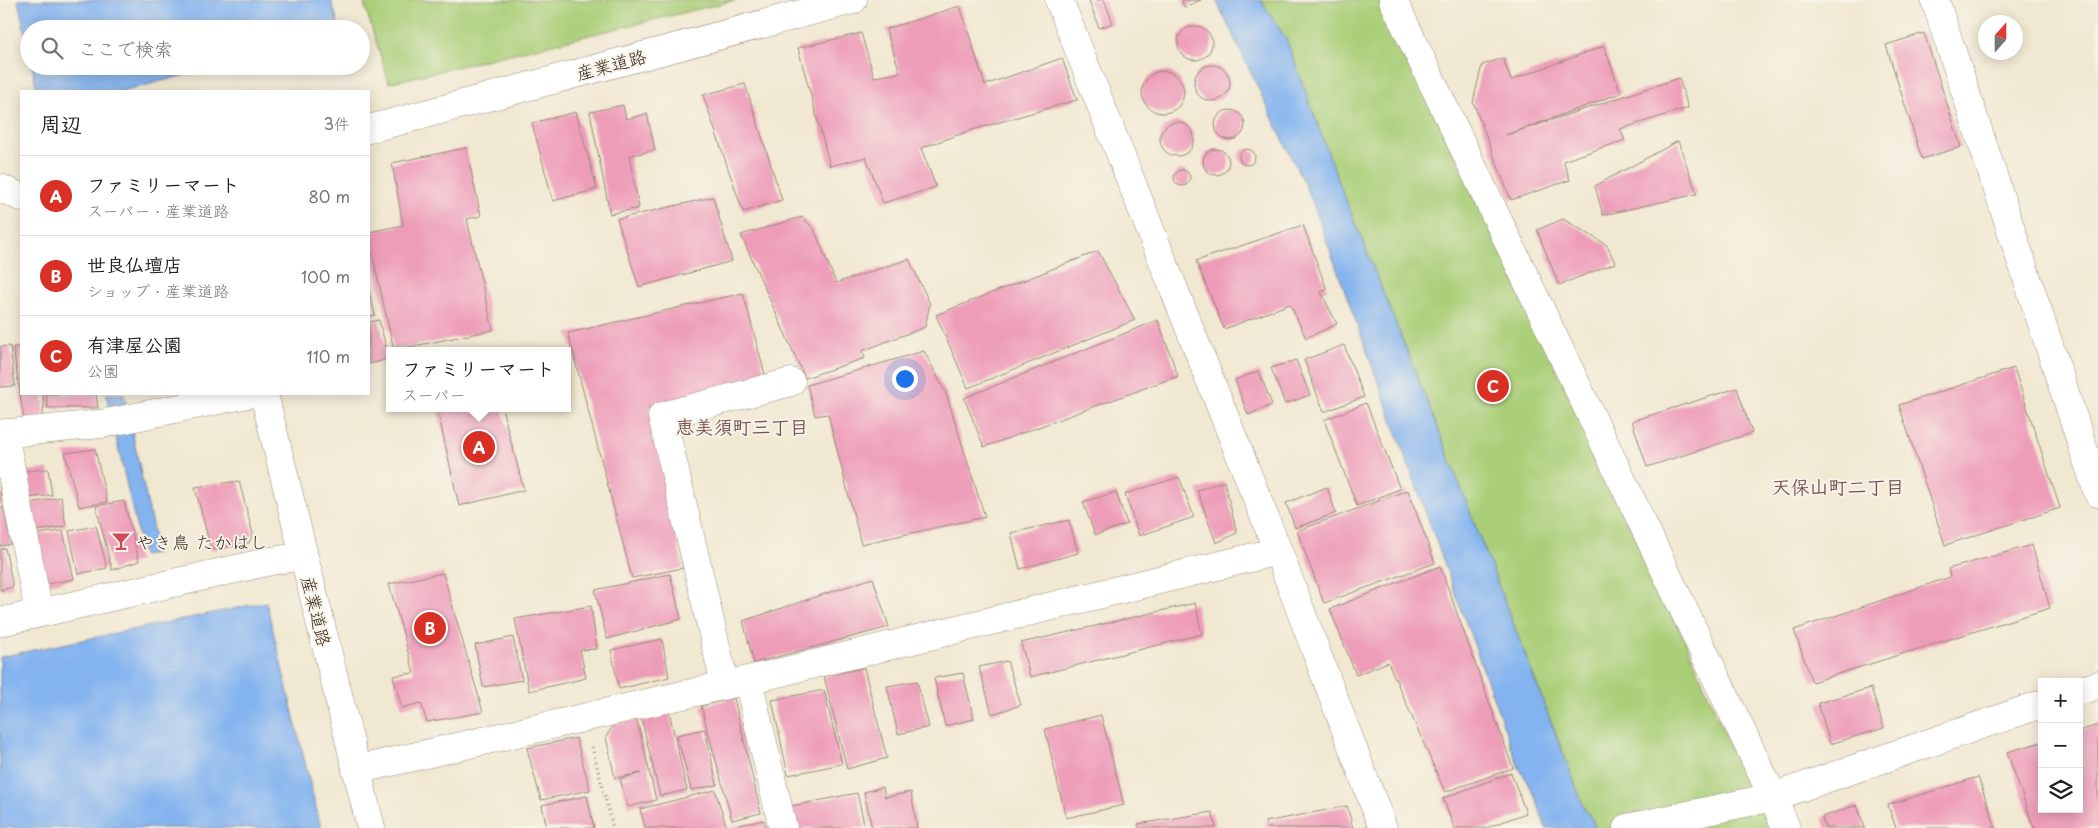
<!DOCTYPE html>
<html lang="ja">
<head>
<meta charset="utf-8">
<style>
	:root { --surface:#fff; --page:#f6f6f6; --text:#202124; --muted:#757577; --line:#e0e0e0; --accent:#d93025 }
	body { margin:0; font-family:"Playpen Sans","Klee One",sans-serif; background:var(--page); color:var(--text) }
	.controls { position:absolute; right:15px; bottom:15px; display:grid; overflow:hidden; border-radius:0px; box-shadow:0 2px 12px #0003 }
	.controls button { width:45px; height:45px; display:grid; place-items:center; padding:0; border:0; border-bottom:1px solid var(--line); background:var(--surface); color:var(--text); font:25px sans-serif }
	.compass { position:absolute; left:1978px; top:15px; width:45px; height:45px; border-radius:50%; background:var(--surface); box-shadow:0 2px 12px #0003; rotate:21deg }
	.you { position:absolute; left:904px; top:378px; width:18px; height:18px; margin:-12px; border:4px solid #fff; border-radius:50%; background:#1a73e8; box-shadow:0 0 0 8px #1a73e833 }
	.badge { display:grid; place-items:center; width:32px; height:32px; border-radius:50%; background:var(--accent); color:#fff; font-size:16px; font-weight:700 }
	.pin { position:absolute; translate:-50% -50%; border:2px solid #fff; box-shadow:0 1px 5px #0006 }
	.popup { position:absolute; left:386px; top:347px; width:185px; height:65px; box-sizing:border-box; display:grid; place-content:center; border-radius:0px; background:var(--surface); filter:drop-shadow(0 1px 4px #0005); font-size:16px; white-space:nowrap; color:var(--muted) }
	.popup b { font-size:19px; color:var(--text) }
	.popup::after { content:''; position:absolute; left:50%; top:100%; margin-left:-10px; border:10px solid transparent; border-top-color:var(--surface) }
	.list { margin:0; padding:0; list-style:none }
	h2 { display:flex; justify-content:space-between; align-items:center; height:65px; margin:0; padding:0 20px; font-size:21px }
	h2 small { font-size:16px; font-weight:400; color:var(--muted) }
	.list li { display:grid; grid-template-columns:32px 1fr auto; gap:15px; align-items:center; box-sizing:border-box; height:80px; padding:0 20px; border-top:1px solid var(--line) }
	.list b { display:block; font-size:19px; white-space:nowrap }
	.list p { margin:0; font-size:16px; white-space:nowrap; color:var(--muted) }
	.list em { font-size:16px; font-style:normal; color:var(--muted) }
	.icon { flex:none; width:28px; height:28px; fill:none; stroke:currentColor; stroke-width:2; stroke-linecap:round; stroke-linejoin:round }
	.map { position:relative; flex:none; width:2098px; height:828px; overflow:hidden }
	.search { position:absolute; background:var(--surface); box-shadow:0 2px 12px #0003; left:20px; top:20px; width:350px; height:55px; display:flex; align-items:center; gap:12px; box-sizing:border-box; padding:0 18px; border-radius:28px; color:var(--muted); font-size:19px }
	.panel { position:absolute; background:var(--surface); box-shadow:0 2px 12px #0003; left:20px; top:90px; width:350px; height:305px; border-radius:0px }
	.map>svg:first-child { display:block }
	.green { fill:#abcf79; stroke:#737c4c }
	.water { fill:#84b4ef; stroke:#606f86 }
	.building { fill:#ee9db9 }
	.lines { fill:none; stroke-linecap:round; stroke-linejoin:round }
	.street-casing { stroke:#968978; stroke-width:29 }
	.secondary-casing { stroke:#968978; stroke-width:29 }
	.path { stroke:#968978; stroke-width:3; stroke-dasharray:1 4; stroke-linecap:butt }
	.street { stroke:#fff; stroke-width:28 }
	.secondary { stroke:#fff; stroke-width:28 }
	.labels { text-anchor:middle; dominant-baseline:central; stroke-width:4; stroke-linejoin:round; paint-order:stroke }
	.street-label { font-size:18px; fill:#3b2a1e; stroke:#f7f3e8 }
	.poi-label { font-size:18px; fill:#3b2a1e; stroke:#f7f3e8; text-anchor:start }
	.neighbourhood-label { font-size:19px; font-weight:bold; fill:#7a5254; stroke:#f7f3e8 }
</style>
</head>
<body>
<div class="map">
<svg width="2098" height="828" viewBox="0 0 2098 828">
	<rect width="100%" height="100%" fill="#f7f3e8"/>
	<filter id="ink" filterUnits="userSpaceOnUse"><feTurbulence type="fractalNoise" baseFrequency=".02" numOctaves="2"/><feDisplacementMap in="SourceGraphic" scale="10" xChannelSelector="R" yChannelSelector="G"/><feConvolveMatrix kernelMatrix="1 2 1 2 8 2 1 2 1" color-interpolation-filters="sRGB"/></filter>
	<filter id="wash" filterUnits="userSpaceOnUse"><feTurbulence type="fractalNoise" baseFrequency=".0096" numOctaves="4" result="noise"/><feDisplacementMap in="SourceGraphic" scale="20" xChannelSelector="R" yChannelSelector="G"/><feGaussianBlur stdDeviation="1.12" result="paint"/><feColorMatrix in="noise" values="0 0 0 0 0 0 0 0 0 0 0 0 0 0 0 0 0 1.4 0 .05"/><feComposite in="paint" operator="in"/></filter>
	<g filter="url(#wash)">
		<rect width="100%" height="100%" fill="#f1e8d1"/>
		<path class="green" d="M363,0h374l-348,83z
			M1261,0h116l33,60 277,585 55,130 28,53h-175l-3,-9 -7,-9 -152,-394 -93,-231 -54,-146z"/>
		<path class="water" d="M18,0h313l9,29h-311v23z
			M1216,0h45l25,39 54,146 93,231 152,394 7,9 3,9h-49l-12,-35 -15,-25 -208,-570z
			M32,66h187l-95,25h-87z
			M106,394h18l34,159 -15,3z
			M266,602l55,226h-321v-171z"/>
		<g id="blocks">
			<path class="building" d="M1089,0h15l9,23 -14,5z
				M1182,0h19l-17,7z
				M960,6l25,79 77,-27 15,42 -105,30 -51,18 15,39 -53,16 -17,-46 -36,9 -32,-118 63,-15 13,44 19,-3 7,-2 -14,-43z
				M1178 43a17 17 0 1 1 34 0a17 17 0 1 1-34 0Z
				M1924,33l37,114 -39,12 -36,-114z
				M1604,46l17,47 -115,42 173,-57 9,30 -68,21 5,11 -62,21 7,19 -59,20 -38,-98 9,-37 21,-7 8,22z
				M1194 83a18 18 0 1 1 36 0a18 18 0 1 1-36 0Z
				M1142 92a21 21 0 1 1 42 0a21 21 0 1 1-42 0Z
				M745,84l37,116 -39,12 -40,-117z
				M623,105l3,14 21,-5 8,36 -26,6 10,52 -29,6 -20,-102z
				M1215 125a15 15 0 1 1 30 0a15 15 0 1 1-30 0Z
				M576,112l21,77 -44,12 -21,-78z
				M1160 139a17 17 0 1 1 34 0a17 17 0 1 1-34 0Z
				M1678,141l19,53 -94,21 -8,-29z
				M466,148l15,68 -14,3 26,111 -99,20 -25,-110v-8l34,-7 -11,-62z
				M1203 162a13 13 0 1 1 26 0a13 13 0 1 1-26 0Z
				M1239 157a8 8 0 1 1 16 0a8 8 0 1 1-16 0Z
				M1174 178a8 8 0 1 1 16 0a8 8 0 1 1-16 0Z
				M713,197l19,64 -93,26 -22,-68z
				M802,217l12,12 22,54 73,-24 21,45 -5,23 -63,24 3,7 -60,20 -64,-143z
				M1563,219l44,26 8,18 -56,22 -22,-55z
				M1303,225l24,65 -6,2 16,32 -31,14 -16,-34 -66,25 -28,-68z
				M1098,251l37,69 -167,68 -32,-73z
				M369,291l6,24 -6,2z
				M743,293l23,85 -117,30 34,160 -51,10 -64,-245z
				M379,320l10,39 -20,5v-42z
				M1158,320l20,56 -194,71 -20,-49z
				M1344,345l20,52 -40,15 -20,-52z
				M10,346l5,40 -15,1v-40z
				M13,347h8v47h22l1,13 -2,9 -18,4z
				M924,351l22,42 39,124 -124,27 -33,-130 -13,2 -8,-31z
				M1296,360l14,35 -25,9 -14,-36z
				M2014,368l46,140 -115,37 -46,-140z
				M1259,371l13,34 -24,10 -13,-35z
				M1737,388l15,45 -105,34 -15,-46z
				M46,394h50l2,14h-50z
				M1366,403l34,86 -43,17 -33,-86z
				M437,408h65l22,82 -65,16z
				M95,449l12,53 -28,5 -14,-54z
				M48,469l4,26 -24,3 -5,-27z
				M1179,477l15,40 -55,19 -14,-42z
				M239,481l14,53 -4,9 -38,7 -16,-63z
				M1224,481l13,52 -21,10 -19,-53z
				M0,487l5,20 -5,1z
				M1327,487l9,26 -41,15 -9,-25z
				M1408,490l27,73 -111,40 -27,-72z
				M1116,492l11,32 -32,11 -12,-33z
				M61,497l5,29 -29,5 -7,-28z
				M124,501l15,60 -27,9 -16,-64z
				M4,509l7,35 -11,2v-36z
				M1069,520l9,33 -58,16 -9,-36z
				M96,526l11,42 -29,6 -9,-43z
				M63,531l11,48 -27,5 -11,-50z
				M2032,545l18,63 -238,74 -18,-52 156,-53 -2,-8z
				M5,548l8,39 -13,3v-41z
				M1440,566l73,202 -68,24 -57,-130 -32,13 -26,-66z
				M443,573l40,139 -56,10 -6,-19 -19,5 -9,-32 21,-3 -25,-89z
				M670,574l11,45 -74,20 -12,-49z
				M873,578l16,49 -135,36 -11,-42z
				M1195,603l7,31 -172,43 -9,-34z
				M591,606l6,43 -17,1 6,28 -57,13 -14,-72z
				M513,637l9,43 -39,7 -8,-42z
				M662,639l7,38 -50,12 -8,-39z
				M1007,661l14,44 -29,9 -13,-47z
				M864,668l23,90 -40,11 -23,-93z
				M963,673l11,46 -29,7 -11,-48z
				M917,681l12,46 -31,7 -11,-48z
				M1871,688l13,40 -54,16 -12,-41z
				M824,690l18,74 -54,11 -16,-75z
				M734,698l27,115 -29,7 -31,-114z
				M669,711l18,79 -27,6 -19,-79z
				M1101,715l23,90 -58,13 -21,-89z
				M637,720l19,80 -28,7 -8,-28 21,-6 -26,5 -9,-41 8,-13z
				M2098,725v103h-64l-27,-76 35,-10v67h37v-78z
				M705,729l12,56 -26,5 -14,-55z
				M576,738l14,52 -49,10 -14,-52z
				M1511,773l15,40 -40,15h-32l-11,-30z
				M1978,777l18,51h-100l-8,-23z
				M883,787l2,10 26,-5 6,36h-45l-8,-36z
				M715,790l12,38h-82l-5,-19z
				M857,793l8,35h-68l-5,-22z
				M587,796l7,32h-47l-5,-23z
				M1857,805l8,23h-40l-3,-11z
				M1347,806l6,22h-86l-2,-6z
				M1212,812l4,16h-77l-1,-4z
				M764,820l2,8h-36v-1z"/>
		</g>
	</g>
	<g filter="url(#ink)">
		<use href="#blocks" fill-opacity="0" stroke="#968978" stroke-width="1"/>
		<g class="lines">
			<g class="street-casing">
				<path id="street" d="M1059,0l219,551 105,277
					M1393,0l380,797 13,31
					M1935,0l163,493
					M4,433l35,180
					M0,434l101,-10 147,-30
					M748,680l35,148
					M725,685l-63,-269 129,-34
					M2079,691l19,-6
					M356,770l392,-90 530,-129
					M1627,828l146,-31 269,-93"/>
			</g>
			<g class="secondary-casing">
				<path id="secondary" d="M369,129l484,-129
					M0,188l21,9
					M264,394l107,434
					M0,622l271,-61 33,-5"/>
			</g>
			<path class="path" d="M592,747l21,81"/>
			<use href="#street" class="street"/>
			<use href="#secondary" class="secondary"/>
		</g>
	</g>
	<defs>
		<g id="bar-bare" transform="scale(1.5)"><path d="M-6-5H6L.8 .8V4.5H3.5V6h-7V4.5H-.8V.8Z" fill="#d1495b" stroke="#f7f3e8" stroke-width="2.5" paint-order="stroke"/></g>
	</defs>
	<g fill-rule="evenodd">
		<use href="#bar-bare" x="121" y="541"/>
	</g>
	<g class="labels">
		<g class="street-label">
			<text transform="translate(611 64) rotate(-15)">産業道路</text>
			<text transform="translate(317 611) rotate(76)">産業道路</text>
		</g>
		<g class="poi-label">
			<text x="136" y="541">やき鳥 たかはし</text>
		</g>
		<g class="neighbourhood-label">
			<text x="742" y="426">恵美須町三丁目</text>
			<text x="1838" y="486">天保山町二丁目</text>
		</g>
	</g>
</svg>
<div class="controls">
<button>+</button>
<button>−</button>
<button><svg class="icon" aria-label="layers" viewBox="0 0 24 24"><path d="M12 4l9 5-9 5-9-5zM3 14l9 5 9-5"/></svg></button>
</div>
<svg class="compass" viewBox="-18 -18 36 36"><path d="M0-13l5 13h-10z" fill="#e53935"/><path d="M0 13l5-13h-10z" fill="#757577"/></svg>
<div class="you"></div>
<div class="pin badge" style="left:479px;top:447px">A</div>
<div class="popup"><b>ファミリーマート</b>スーパー</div>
<div class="pin badge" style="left:430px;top:628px">B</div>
<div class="pin badge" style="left:1493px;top:386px">C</div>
<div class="search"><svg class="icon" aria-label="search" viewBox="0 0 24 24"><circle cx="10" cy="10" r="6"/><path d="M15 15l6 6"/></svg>ここで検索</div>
<section class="panel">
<h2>周辺<small>3件</small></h2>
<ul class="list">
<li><span class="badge">A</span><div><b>ファミリーマート</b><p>スーパー · 産業道路</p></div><em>80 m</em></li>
<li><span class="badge">B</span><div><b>世良仏壇店</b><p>ショップ · 産業道路</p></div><em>100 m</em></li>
<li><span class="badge">C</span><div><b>有津屋公園</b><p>公園</p></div><em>110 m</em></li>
</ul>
</section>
</div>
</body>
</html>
